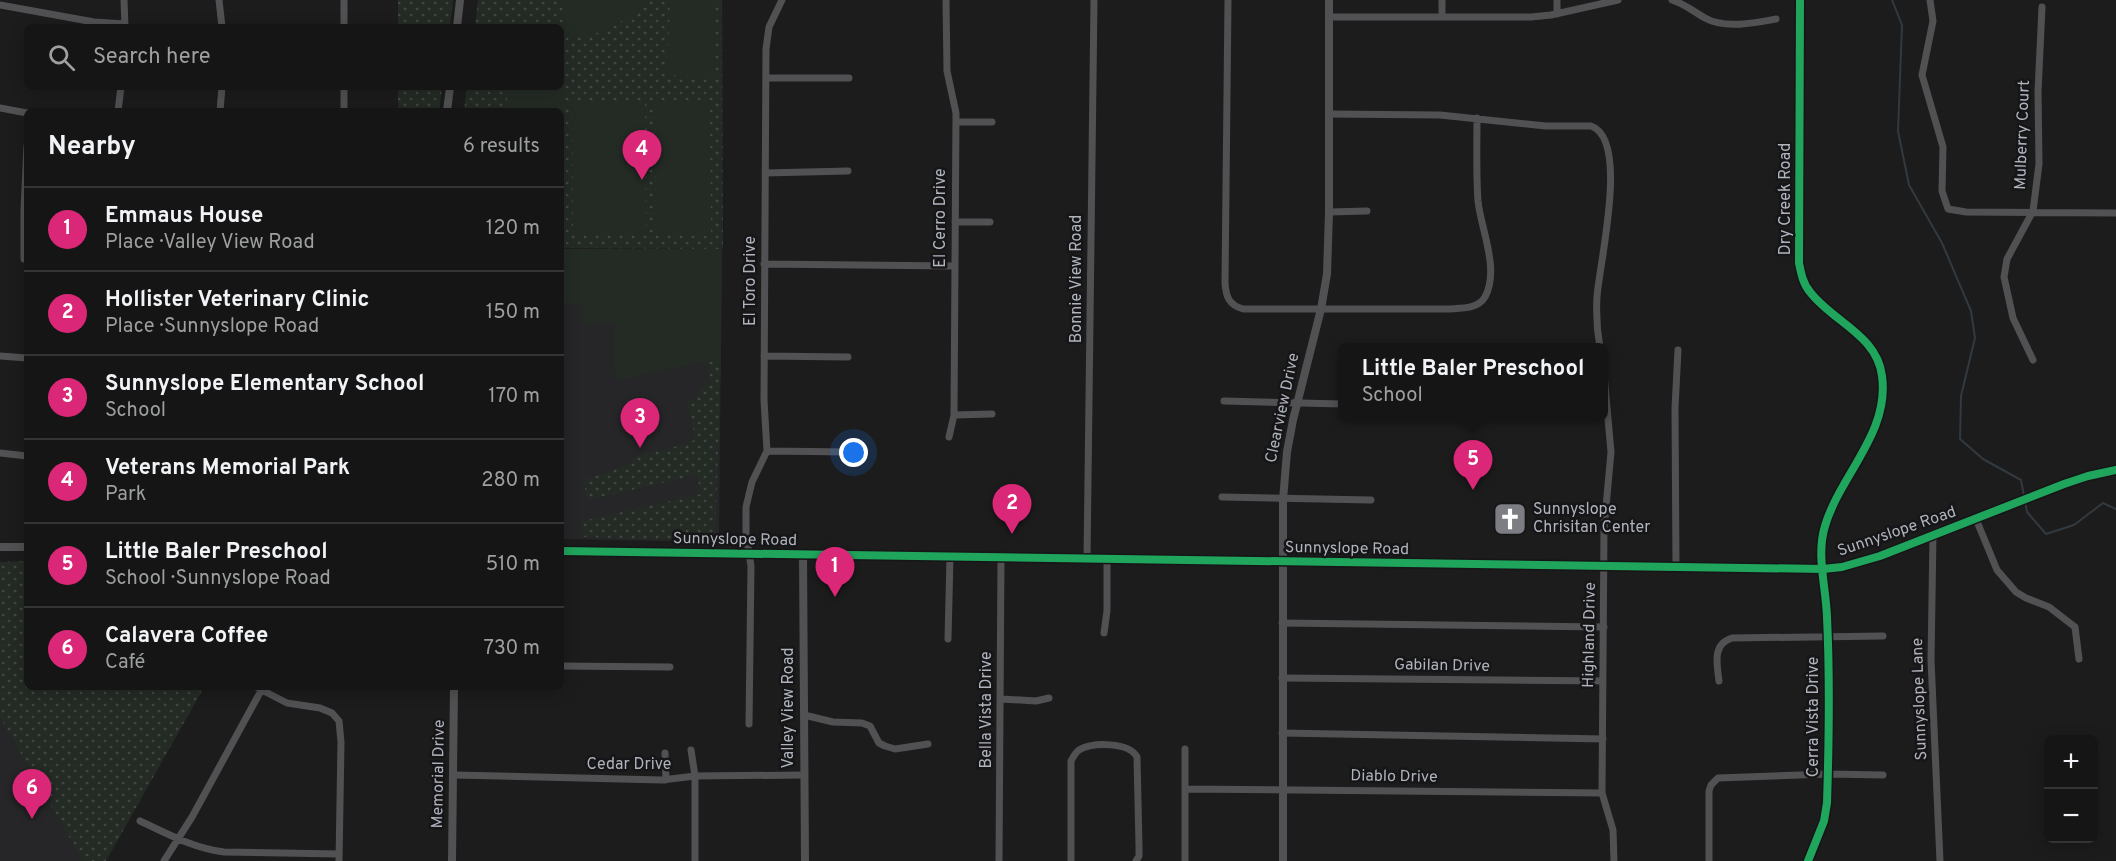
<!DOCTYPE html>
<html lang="en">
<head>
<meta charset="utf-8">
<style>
	:root { --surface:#151515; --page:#222; --text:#f1f3f6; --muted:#9d9fa0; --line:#343434; --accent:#db2777 }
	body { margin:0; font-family:Overpass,sans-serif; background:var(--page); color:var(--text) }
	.controls { position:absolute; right:18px; bottom:18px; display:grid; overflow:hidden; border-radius:9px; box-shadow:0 3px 15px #0003 }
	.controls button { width:54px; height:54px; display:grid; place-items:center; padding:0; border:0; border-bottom:2px solid var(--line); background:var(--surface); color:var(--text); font:30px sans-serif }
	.you { position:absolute; left:854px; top:453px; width:21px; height:21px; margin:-15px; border:4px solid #fff; border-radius:50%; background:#1a73e8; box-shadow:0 0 0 9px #1a73e833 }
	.badge { display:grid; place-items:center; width:39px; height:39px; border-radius:50%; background:var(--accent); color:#fff; font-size:20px; font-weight:700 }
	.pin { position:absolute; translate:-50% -50px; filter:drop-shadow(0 2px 3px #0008) }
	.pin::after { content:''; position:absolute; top:32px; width:21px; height:18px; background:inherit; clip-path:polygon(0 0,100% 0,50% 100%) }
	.popup { position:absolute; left:1338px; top:343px; width:270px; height:78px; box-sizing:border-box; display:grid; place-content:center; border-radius:9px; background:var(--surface); filter:drop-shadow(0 2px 4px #0005); font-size:20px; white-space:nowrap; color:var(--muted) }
	.popup b { font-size:22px; color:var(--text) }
	.popup::after { content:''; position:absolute; left:50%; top:100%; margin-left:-12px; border:12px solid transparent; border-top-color:var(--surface) }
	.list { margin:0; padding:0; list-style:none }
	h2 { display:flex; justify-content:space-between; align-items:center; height:78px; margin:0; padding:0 24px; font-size:26px }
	h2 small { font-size:20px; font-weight:400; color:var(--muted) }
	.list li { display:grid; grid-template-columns:39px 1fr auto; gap:18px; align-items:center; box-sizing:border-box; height:84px; padding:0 24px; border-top:2px solid var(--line) }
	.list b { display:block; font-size:22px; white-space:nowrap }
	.list p { margin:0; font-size:20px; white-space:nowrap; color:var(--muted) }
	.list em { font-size:20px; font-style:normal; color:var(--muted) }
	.icon { flex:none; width:33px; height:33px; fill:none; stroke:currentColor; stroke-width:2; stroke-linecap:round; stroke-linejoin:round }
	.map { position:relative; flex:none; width:2116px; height:861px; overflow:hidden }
	.search { position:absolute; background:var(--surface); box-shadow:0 3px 15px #0003; left:24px; top:24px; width:540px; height:66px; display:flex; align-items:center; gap:15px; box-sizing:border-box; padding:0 21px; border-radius:9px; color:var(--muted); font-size:22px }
	.panel { position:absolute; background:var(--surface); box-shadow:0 3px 15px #0003; left:24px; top:108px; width:540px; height:582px; border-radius:9px }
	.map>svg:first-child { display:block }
	.built { fill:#262628 }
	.grass { fill:url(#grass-dots) }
	.pitch { fill:#242b25 }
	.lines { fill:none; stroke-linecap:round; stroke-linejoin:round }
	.stream { stroke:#32393f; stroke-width:2 }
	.minor { stroke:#515154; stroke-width:7 }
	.tertiary { stroke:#515154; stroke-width:8 }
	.cycleway-casing { stroke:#161618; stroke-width:11 }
	.cycleway { stroke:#20a55d; stroke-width:8 }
	.labels { text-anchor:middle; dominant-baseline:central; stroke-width:5; stroke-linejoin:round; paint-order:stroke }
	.street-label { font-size:16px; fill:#afb3bb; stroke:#161618 }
	.poi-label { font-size:16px; fill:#afb3bb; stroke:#161618; text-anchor:start }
</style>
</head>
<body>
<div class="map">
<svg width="2116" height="861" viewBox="0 0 2116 861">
	<defs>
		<pattern id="grass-dots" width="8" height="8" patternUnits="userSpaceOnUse" patternTransform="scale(1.5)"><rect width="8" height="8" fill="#242b25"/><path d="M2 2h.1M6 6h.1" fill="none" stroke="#414743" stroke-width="1.8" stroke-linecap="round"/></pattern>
	</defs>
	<rect width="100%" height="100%" fill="#1c1c1c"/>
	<path class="built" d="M561,249h161l-3,293 -158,-3z
		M0,716l84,145h-84z"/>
	<path class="grass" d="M398,0h55l-3,27h-52z
		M478,0h244l1,249 -162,-1v-137h-97l3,-24h94v-60h-86z
		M398,87h44l-3,24h-41z
		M721,358l-6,183 -132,-4v-16l118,-27 -4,-19 -109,25 -5,-20 43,-14 10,-10 50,-12 7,-3 1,-9 -7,-30 11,-6 2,-8 12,-3 -4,-18 -4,-7z
		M27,561v126h177l-98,174h-23l-83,-144v-155z"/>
	<path class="pitch" d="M563,0h85l-2,5 -41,27 -39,4z
		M670,0h46l-2,77 -47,-2z
		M507,87l58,1 1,156h-5v-133h-54z
		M656,100h54l1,136 -55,-1z
		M572,101h73l1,134 -73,-1z
		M561,249h161l-1,109 -103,22 -3,-12v-45h-31v-19l-23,-1z"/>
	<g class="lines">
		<path class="stream" d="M1892,0l10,25 -4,106 11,54 33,58 29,68 4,27 -14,58 -1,43 23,20 38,21 3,16
			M2025,501l2,11 19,22 28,-9 29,-22 13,6"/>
		<path class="minor" d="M124,0l1,27
			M219,0l3,27
			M344,0v27
			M946,0l1,71 9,42 -2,302 -5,22
			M1228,0l-3,283c1,14 4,22 18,26h204c13,-1 30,1 38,-12 15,-28 -4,-67 -7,-96 -2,-27 -1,-56 -1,-83
			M1672,0c13,4 22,12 33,18 19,11 50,5 71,1
			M1800,0l-1,263c2,10 4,21 11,29 23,30 67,43 72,84 8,57 -42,99 -57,150 -9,29 1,61 2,91 3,61 2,124 0,186l-3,18 -16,40
			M1930,0l3,21 -11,54 21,72 -1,44 6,18 18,3 150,1
			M0,5l94,17 31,2
			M1557,14v-14
			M1329,17h202l20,-2 67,-15
			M1442,17v-17
			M766,78h83
			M0,108l27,5
			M118,111l3,-24
			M220,111l2,-24
			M344,111v-24
			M1329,114l111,1 106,11h45c39,13 8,138 6,171 -1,17 0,34 3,51
			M956,122h36
			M765,173l83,-2
			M1329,212l38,-1
			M955,222h35
			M24,259v-49l3,-64
			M764,264l190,2
			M0,356l27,2
			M764,356l84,1
			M2033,360l-20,-42 -9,-41 3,-18 26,-48 6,-47 -1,-72 4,-85
			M1604,374l7,78 -7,77 -2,264 11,37 1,31
			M1224,401l118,3
			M954,415l38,-1
			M767,451l84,1
			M0,453l27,3
			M1222,497l149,3
			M1976,519l21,51 19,22 10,6 23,9 26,20 4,32
			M1933,535l-2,125 9,201
			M1087,559l7,-559
			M1676,567l-1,-159 3,-58
			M1282,623l322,4
			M1104,633l3,-22v-52
			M948,639l2,-82
			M561,666l109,1
			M1282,678l321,3
			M1719,681c-2,-17 -7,-37 13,-43l151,-2
			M256,687l31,16 33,5 12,5 7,8 2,21 -2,119
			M1001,699l35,2 13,-3
			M804,715l29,7 29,1 8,3 9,17 6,3 10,3 33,-5
			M749,724l2,-158 -5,-32v-27l6,-25 15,-31 -3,-51 2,-351 3,-22 13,-27
			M1282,733l321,6
			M1185,749v112
			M691,750l4,26v85
			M665,753l1,27
			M455,775l207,5 33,-4 109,-1
			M1185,789l417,4
			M140,821c28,13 53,27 84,31l115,2
			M164,861l28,-44 71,-130
			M999,861l2,-303
			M1071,861v-100c2,-4 4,-8 8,-11 14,-8 50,-8 58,7l2,89v10l-3,5
			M1709,861v-70l2,-6 7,-7 110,-4 55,1"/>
		<path class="tertiary" d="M457,27l3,-27
			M447,111l3,-24
			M0,547h27
			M561,551l1262,18 19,-2 38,-11 184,-72 24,-8 28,-6
			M803,555l2,306
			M452,861l2,-174
			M1283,861v-361l4,-48 6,-32 28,-111 6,-35 2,-62v-212"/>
		<g class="cycleway-casing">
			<path id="cycleway" d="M1800,0l-1,263c2,10 4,21 11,29 23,30 67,43 72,84 8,57 -42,99 -57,150 -9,29 1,61 2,91 3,61 2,124 0,186l-3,18 -16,40
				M561,551l1262,18 19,-2 38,-11 184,-72 24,-8 28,-6"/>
		</g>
		<use href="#cycleway" class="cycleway"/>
	</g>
	<defs>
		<g id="church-square" transform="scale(1.725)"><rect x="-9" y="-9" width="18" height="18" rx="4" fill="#7c7e83" stroke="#161618"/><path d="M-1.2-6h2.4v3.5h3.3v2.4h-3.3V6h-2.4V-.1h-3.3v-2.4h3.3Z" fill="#fff"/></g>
	</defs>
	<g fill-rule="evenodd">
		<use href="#church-square" x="1510" y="519"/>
	</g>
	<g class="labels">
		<g class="street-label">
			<text transform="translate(2023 135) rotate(-88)">Mulberry Court</text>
			<text transform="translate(1786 199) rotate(-90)">Dry Creek Road</text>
			<text transform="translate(941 218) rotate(-90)">El Cerro Drive</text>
			<text transform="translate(1077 279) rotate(-90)">Bonnie View Road</text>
			<text transform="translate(751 281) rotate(-90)">El Toro Drive</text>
			<text transform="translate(1283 408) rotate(-78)">Clearview Drive</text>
			<text transform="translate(1897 532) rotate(-19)">Sunnyslope Road</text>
			<text transform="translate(735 540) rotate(1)">Sunnyslope Road</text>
			<text transform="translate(1347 549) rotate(1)">Sunnyslope Road</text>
			<text transform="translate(1590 635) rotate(-89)">Highland Drive</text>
			<text transform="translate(1442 666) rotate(1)">Gabilan Drive</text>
			<text transform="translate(1920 699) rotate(-92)">Sunnyslope Lane</text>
			<text transform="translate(789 708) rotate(-90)">Valley View Road</text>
			<text transform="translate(987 710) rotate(-90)">Bella Vista Drive</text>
			<text transform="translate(1814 717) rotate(-90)">Cerra Vista Drive</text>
			<text x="629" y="765">Cedar Drive</text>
			<text transform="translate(439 774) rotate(-89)">Memorial Drive</text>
			<text transform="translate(1394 777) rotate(1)">Diablo Drive</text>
		</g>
		<g class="poi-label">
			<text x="1533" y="510">Sunnyslope<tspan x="1533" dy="18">Chrisitan Center</tspan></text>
		</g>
	</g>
</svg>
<div class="controls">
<button>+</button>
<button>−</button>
</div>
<div class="you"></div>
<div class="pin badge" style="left:835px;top:597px">1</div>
<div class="pin badge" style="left:1012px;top:534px">2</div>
<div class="pin badge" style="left:640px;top:448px">3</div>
<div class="pin badge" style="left:642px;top:180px">4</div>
<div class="pin badge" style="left:1473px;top:490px">5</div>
<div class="popup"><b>Little Baler Preschool</b>School</div>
<div class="pin badge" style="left:32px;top:819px">6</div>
<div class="search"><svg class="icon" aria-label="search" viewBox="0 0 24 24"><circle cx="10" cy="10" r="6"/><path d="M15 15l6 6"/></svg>Search here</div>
<section class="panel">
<h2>Nearby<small>6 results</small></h2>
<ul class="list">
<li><span class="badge">1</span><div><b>Emmaus House</b><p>Place · Valley View Road</p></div><em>120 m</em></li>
<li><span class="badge">2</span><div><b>Hollister Veterinary Clinic</b><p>Place · Sunnyslope Road</p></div><em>150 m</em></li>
<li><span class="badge">3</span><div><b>Sunnyslope Elementary School</b><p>School</p></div><em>170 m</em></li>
<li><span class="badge">4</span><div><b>Veterans Memorial Park</b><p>Park</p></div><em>280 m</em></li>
<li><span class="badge">5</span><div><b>Little Baler Preschool</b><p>School · Sunnyslope Road</p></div><em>510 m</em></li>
<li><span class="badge">6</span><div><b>Calavera Coffee</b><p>Café</p></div><em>730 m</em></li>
</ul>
</section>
</div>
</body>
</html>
